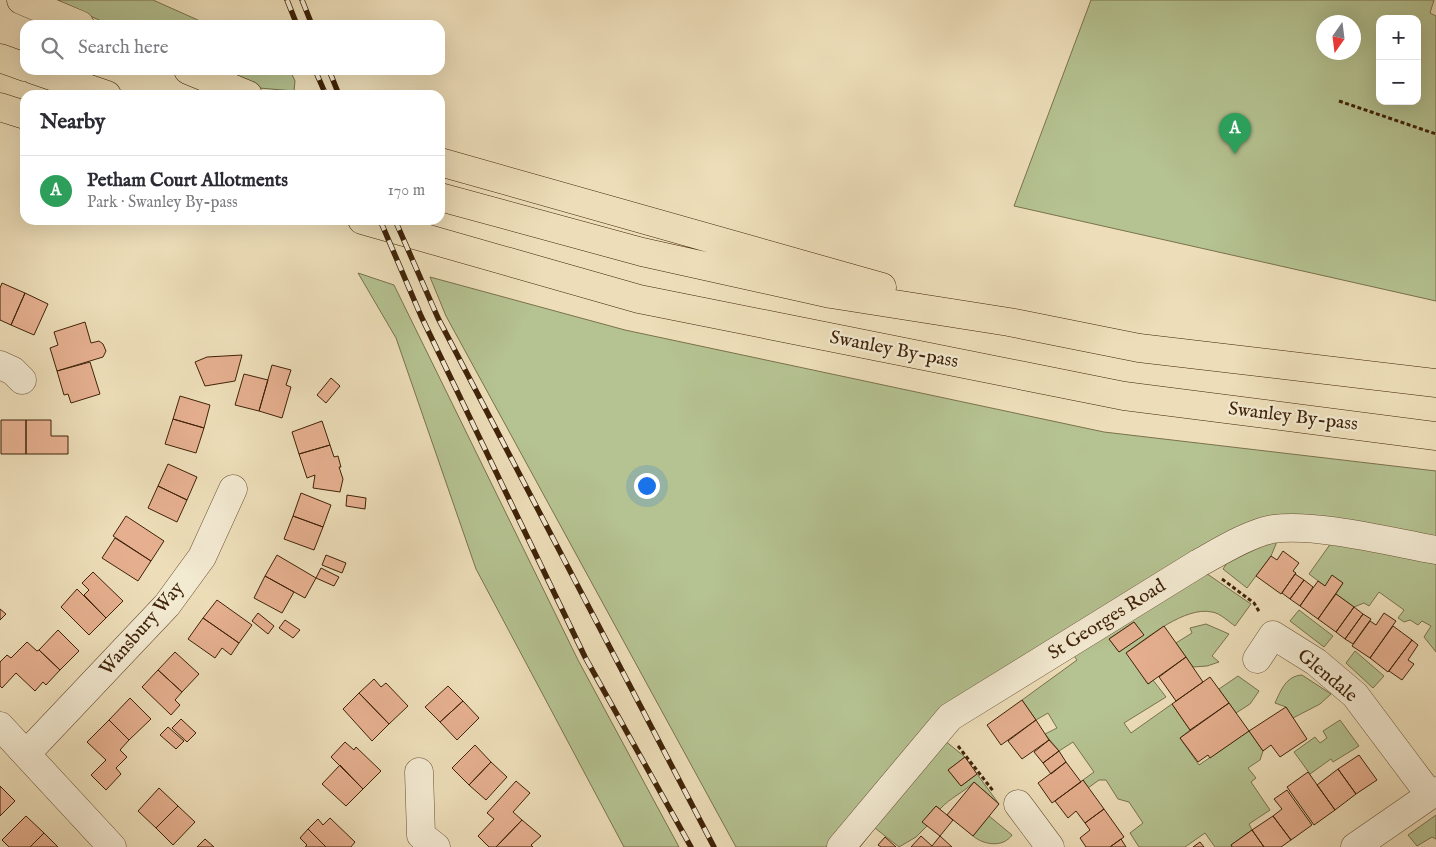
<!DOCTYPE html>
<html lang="en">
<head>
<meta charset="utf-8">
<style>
	:root { --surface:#fff; --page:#f7f7f7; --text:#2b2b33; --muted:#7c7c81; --line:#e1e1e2; --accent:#8f2418 }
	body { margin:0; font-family:"IM FELL English",serif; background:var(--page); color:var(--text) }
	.controls { position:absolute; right:15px; top:15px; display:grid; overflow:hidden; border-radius:10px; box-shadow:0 5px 20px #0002 }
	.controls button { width:45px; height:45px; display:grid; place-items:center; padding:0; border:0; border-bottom:1px solid var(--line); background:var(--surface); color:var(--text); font:25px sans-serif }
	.compass { position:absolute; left:1316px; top:15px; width:45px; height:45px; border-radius:50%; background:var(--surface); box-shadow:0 5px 20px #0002; rotate:194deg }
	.you { position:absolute; left:646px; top:485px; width:18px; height:18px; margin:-12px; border:4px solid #fff; border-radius:50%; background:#1a73e8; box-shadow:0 0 0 8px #1a73e833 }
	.badge { display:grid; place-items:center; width:32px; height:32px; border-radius:50%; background:var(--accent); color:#fff; font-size:16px; font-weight:700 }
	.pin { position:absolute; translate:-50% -41px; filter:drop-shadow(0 1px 2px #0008) }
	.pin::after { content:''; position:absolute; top:26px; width:18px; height:15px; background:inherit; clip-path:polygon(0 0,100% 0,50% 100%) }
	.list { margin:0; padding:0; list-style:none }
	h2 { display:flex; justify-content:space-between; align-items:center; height:65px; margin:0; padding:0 20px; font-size:21px }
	h2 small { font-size:16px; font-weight:400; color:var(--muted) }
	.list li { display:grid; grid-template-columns:32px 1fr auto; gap:15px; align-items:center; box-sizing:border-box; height:70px; padding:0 20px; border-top:1px solid var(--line) }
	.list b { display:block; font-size:19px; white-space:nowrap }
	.list p { margin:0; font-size:16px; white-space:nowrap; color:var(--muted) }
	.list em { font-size:16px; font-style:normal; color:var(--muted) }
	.icon { flex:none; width:28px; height:28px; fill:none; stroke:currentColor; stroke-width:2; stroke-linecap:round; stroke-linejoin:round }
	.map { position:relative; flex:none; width:1436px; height:847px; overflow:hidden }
	.search { position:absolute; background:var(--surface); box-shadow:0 5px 20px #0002; left:20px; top:20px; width:425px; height:55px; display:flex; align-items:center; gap:12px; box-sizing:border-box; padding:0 18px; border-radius:15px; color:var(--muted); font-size:19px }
	.panel { position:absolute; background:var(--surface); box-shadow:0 5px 20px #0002; left:20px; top:90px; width:425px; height:135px; border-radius:15px }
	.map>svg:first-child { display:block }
	.green { fill:#b5c291; stroke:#7a724c; fill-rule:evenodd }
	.building { fill:#e6b090; stroke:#3f2208 }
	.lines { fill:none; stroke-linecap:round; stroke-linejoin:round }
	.minor-casing { stroke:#6a5134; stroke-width:29 }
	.highway-casing { stroke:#3f2208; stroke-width:29 }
	.path { stroke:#3f2208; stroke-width:3; stroke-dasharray:4 2.5; stroke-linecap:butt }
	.minor { stroke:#f3ead2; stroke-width:28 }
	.highway { stroke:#eddeb9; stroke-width:28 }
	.rail-casing { stroke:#3f2208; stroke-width:5.5 }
	.rail { stroke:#f3ead2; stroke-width:4; stroke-dasharray:11; stroke-linecap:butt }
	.labels { text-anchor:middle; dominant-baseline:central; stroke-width:4.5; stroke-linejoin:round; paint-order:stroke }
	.street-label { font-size:19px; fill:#3f2208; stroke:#f3ead2 }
</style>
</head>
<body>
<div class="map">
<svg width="1436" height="847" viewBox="0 0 1436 847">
	<rect width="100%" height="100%" fill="#eddeb9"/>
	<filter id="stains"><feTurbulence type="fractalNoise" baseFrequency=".004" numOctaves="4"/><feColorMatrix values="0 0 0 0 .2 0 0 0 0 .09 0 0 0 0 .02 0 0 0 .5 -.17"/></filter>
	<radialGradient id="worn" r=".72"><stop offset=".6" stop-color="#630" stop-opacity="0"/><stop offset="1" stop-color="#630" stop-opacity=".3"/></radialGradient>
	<path class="green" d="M55,0h98l56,25h-99z
		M1091,0h343l-4,13 6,3v285l-422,-95zM1380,19h37v82h-37zM1354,22v30h-30v-30z
		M217,70h73l5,11 -1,10 -35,-3z
		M358,273l36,12 184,375 101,187h-55l-148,-278 -80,-231z
		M430,277l195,53 479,102 332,39v75l-162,-18 -275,154 -169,165h-94l-290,-531z
		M1281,532l-10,24 -24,32 -24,-19 4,-6z
		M1336,536l100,20v96l-12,-15 7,-11 -9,-5 -4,4 -8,-5 -6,2 -6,-4 6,-8 -25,-18 -10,14 -5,-3 -10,4 -18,-13 7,-11 -11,-7 -7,10 -16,-12z
		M1200,569l51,35 -16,22c-6,-4 -15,-13 -23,-14 -27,-6 -65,26 -85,40l21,32 5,-4 13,17 -42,26 7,10 41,-29 18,26 -10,8 19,27 50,-34 14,20 -3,9 -12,8 8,10 -5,4 19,28 -21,14 3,6 -21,15 1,2h-17l-10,-14 -20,14h-46l-9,-14 13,-10 -14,-21 -11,-3 -12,-19h-7l-11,8 -5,-8 11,-8 -21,-30 -14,9 -14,-17 12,-6 -9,-15 -12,7 -14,-20 55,-40 -3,-4zM1134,622l9,13 -24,17 -10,-13z
		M1299,610l34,26 -9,11 -34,-26z
		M1206,624l23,10 -17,22 7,6 -12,4 -14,1 -17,-24 16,-10 -2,-5z
		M1355,651l29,25 -11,12 -27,-25z
		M1302,675l29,19 -11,10 -27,14 -7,-11 -11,-4c6,-13 11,-27 27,-28z
		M1238,676l21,15 -9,13 -14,9 -17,-24z
		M1340,720l19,26 -26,16 -2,-3 -21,15 -16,-22 21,-15 5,6 7,-5 -4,-7z
		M944,740l21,17 -17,13 13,16 16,-12 22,30 -25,-22c-11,11 -23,15 -34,27l-4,-3 -13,16 4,4 -11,11 -17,10 -24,-19 -15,19h-8z
		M1436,815v24l-4,-2 -15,9 -9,-11z
		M989,816l23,19c-8,12 -27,11 -39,1z"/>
	<path class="building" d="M2,283l23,10 -14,32 -11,-5v-32z
		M25,293l23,11 -14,31 -23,-10z
		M85,322l6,21 8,-2 4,3 3,7 -3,6 -46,14 -7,-23 8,-3 -4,-13z
		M242,355l-7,26 -30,5 -10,-24 12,-5z
		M90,362l10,32 -29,9 -3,-9 -4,1 -7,-24z
		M272,365l19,5 -5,15 5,2 -9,31 -23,-7z
		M244,374l24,6 -9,31 -24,-6z
		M331,378l9,8 -14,17 -9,-8z
		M180,396l30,9 -6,23 -31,-9z
		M173,419l31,9 -8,25 -31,-9z
		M1,420h25v34h-25z
		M26,420h25v16h17v18h-42z
		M322,421l8,24 -31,9 -7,-22z
		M330,445l4,12 4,-1 3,11h-2l4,12 -3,13 -27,-4 2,-13 -8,3 -8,-24z
		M168,464l29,13 -10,23 -29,-14z
		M158,486l29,14 -10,22 -29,-14z
		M301,493l30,12 -8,22 -30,-11z
		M347,495l19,3 -1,11 -19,-3z
		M126,516l38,25 -13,20 -38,-25z
		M293,516l30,11 -9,23 -30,-11z
		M115,538l36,23 -13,20 -36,-23z
		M1283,551l16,12 -6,8 3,2 -15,21 -25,-18 15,-20 6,4z
		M277,555l39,23 -11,20 -40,-22z
		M326,555l20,8 -4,10 -20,-8z
		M321,568l18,9 -5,9 -18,-8z
		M93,572l30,29 -17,17 -22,-23 5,-5 -7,-7z
		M1295,574l9,6 -14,19 -8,-6z
		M1332,575l11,8 -25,36 -18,-13 18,-25 7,5z
		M265,576l29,16 -12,21 -28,-15z
		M1304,580l9,7 -13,19 -10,-7z
		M77,589l29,29 -17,17 -28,-28z
		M1336,594l18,13 -18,25 -18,-13z
		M217,600l35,25 -13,18 -36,-25z
		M1354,607l9,7 -18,25 -9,-7z
		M0,609l6,5 -6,6z
		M258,613l16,13 -6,8 -16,-13z
		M1384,613l12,8 -26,37 -18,-12 18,-25 6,4z
		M1363,614l8,5 -18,25 -8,-5z
		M203,618l36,25 -8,12 -9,-7 -7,10 -27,-19z
		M285,620l15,10 -7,8 -14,-10z
		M1134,622l10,13 -25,17 -10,-13z
		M1164,626l22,31 -38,27 -22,-31z
		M1393,626l19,14 -24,32 -18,-14z
		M58,630l21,21 -19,19 -21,-20z
		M1412,640l6,5 -10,15 6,4 -12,16 -13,-9z
		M27,642l10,9 2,-1 21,20 -14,15 -3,-3 -8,9 -19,-18 -14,15 -2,-2v-24l7,-7 4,3z
		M175,652l24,22 -17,18 -24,-22z
		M1186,657l17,25 -27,19 -17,-24z
		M158,670l24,22 -7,8 5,5 -9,10 -29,-28z
		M1210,677l19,26 -39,27 -18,-26z
		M374,679l7,8 5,-4 22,23 -19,18 -30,-31z
		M448,686l15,15 -23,21 -15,-15z
		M359,693l30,31 -17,17 -29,-32z
		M130,698l21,21 -22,21 -20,-20z
		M1022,700l14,20 -35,25 -14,-20z
		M463,701l16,17 -22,22 -17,-18z
		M1229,703l20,28 -39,27 -2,-3 -10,7 -18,-24z
		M1286,707l21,32 -27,18 -9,-12 -8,6 -14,-20z
		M181,719l15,14 -9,9 -15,-14z
		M109,720l20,20 -9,10 7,7 -11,11 5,6 -15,16 -15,-15 15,-15 -19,-18z
		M1036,720l13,20 -27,19 -14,-18z
		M168,727l16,14 -8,8 -16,-14z
		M1049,740l10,11 -16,12 -9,-11z
		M345,742l9,8 2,-3 25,24 -18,18 -32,-32z
		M475,745l16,17 -22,23 -17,-17z
		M1059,751l7,11 -15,12 -8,-11z
		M1359,755l18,25 -21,14 -18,-25z
		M965,757l12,17 -16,12 -13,-16z
		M491,762l16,15 -21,23 -17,-15z
		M1066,762l15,20 -29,21 -14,-20z
		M340,765l23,24 -17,17 -24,-22z
		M1338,769l18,25 -21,16 -18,-25z
		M1308,772l27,38 -21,15 -27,-38z
		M1083,780l21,29 -19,14 -9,-12 -8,7 -13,-17z
		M516,781l14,12 -17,19 9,8 -26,27h-7l-11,-11 16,-17 -7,-6z
		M974,782l25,22 -26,32 -26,-21z
		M0,786l15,15 -15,15z
		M159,788l19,18 -22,22 -18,-17z
		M1287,790l25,35 -21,15 -18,-24 9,-7 -8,-10z
		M178,806l17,16 -22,23 -17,-17z
		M936,806l17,14 -13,16 -18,-14z
		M1104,809l20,28 -14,10h-24l-6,-9 10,-8 -5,-7z
		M26,816l18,17 -14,14h-21l-7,-7z
		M1273,816l18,24 -10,7h-17l-12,-17z
		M330,818l25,24 -4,5h-25l-18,-18 10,-10 5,6z
		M522,820l19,16 -10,9 2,2h-37z
		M308,829l18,18h-21l2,-2 -7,-7z
		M1252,830l12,17h-32l-1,-2z
		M44,833l14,14h-28z
		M921,836l11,10 8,-10 12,11h-41z
		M885,837l11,10h-15l-3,-2z
		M205,839l9,8h-17z
		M1121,839l5,8h-16z
		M1200,842l4,5h-11z"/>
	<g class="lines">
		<g class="minor-casing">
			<path id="minor" d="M0,365l13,6 9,9
				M1257,659l16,-24 43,27 39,33 75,100
				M0,726l112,121
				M27,753l140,-148 35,-48 31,-68
				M419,772l2,63 15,12
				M1018,804l32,43
				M841,847l109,-130 249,-154c20,-11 53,-31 74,-34 44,-6 118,13 163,21
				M1355,847l81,-56"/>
		</g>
		<g class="highway-casing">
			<path id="highway" d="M21,0l59,25
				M0,58l25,9
				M34,70l73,25
				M188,70l60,25
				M0,107l25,8
				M440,162l442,125
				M440,197l202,55 189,42 178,28 130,26 297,35
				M362,220l277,79 485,97 312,40"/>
		</g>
		<path class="path" d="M1339,101l97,33
			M1222,579l32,24 6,10
			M958,746l36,46"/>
		<use href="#minor" class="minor"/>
		<use href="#highway" class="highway"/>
		<g class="rail-casing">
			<path id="rail" d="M287,0l10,25
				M302,0l10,25
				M315,70l11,25
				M329,70l10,25
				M380,220l41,96 164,341 106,190
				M395,220l43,98 276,529"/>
		</g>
		<use href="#rail" class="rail"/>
	</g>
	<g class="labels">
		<g class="street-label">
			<text transform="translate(894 350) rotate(11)">Swanley By-pass</text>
			<text transform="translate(1293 417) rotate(7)">Swanley By-pass</text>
			<text transform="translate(1107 620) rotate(-32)">St Georges Road</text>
			<text transform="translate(142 629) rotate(-49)">Wansbury Way</text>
			<text transform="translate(1327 676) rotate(40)">Glendale</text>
		</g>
	</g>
	<rect width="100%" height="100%" filter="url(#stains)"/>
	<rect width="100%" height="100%" fill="url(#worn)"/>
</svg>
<div class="controls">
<button>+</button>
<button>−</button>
</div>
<svg class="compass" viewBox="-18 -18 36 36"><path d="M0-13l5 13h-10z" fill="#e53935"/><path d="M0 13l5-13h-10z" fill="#7c7c81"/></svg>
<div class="you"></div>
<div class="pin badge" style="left:1235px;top:154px;background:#2e9e5b">A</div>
<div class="search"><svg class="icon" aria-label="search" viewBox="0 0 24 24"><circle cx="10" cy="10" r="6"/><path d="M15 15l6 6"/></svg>Search here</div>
<section class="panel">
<h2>Nearby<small></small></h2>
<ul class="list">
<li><span class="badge" style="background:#2e9e5b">A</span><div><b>Petham Court Allotments</b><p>Park · Swanley By-pass</p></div><em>170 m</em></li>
</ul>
</section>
</div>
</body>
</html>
